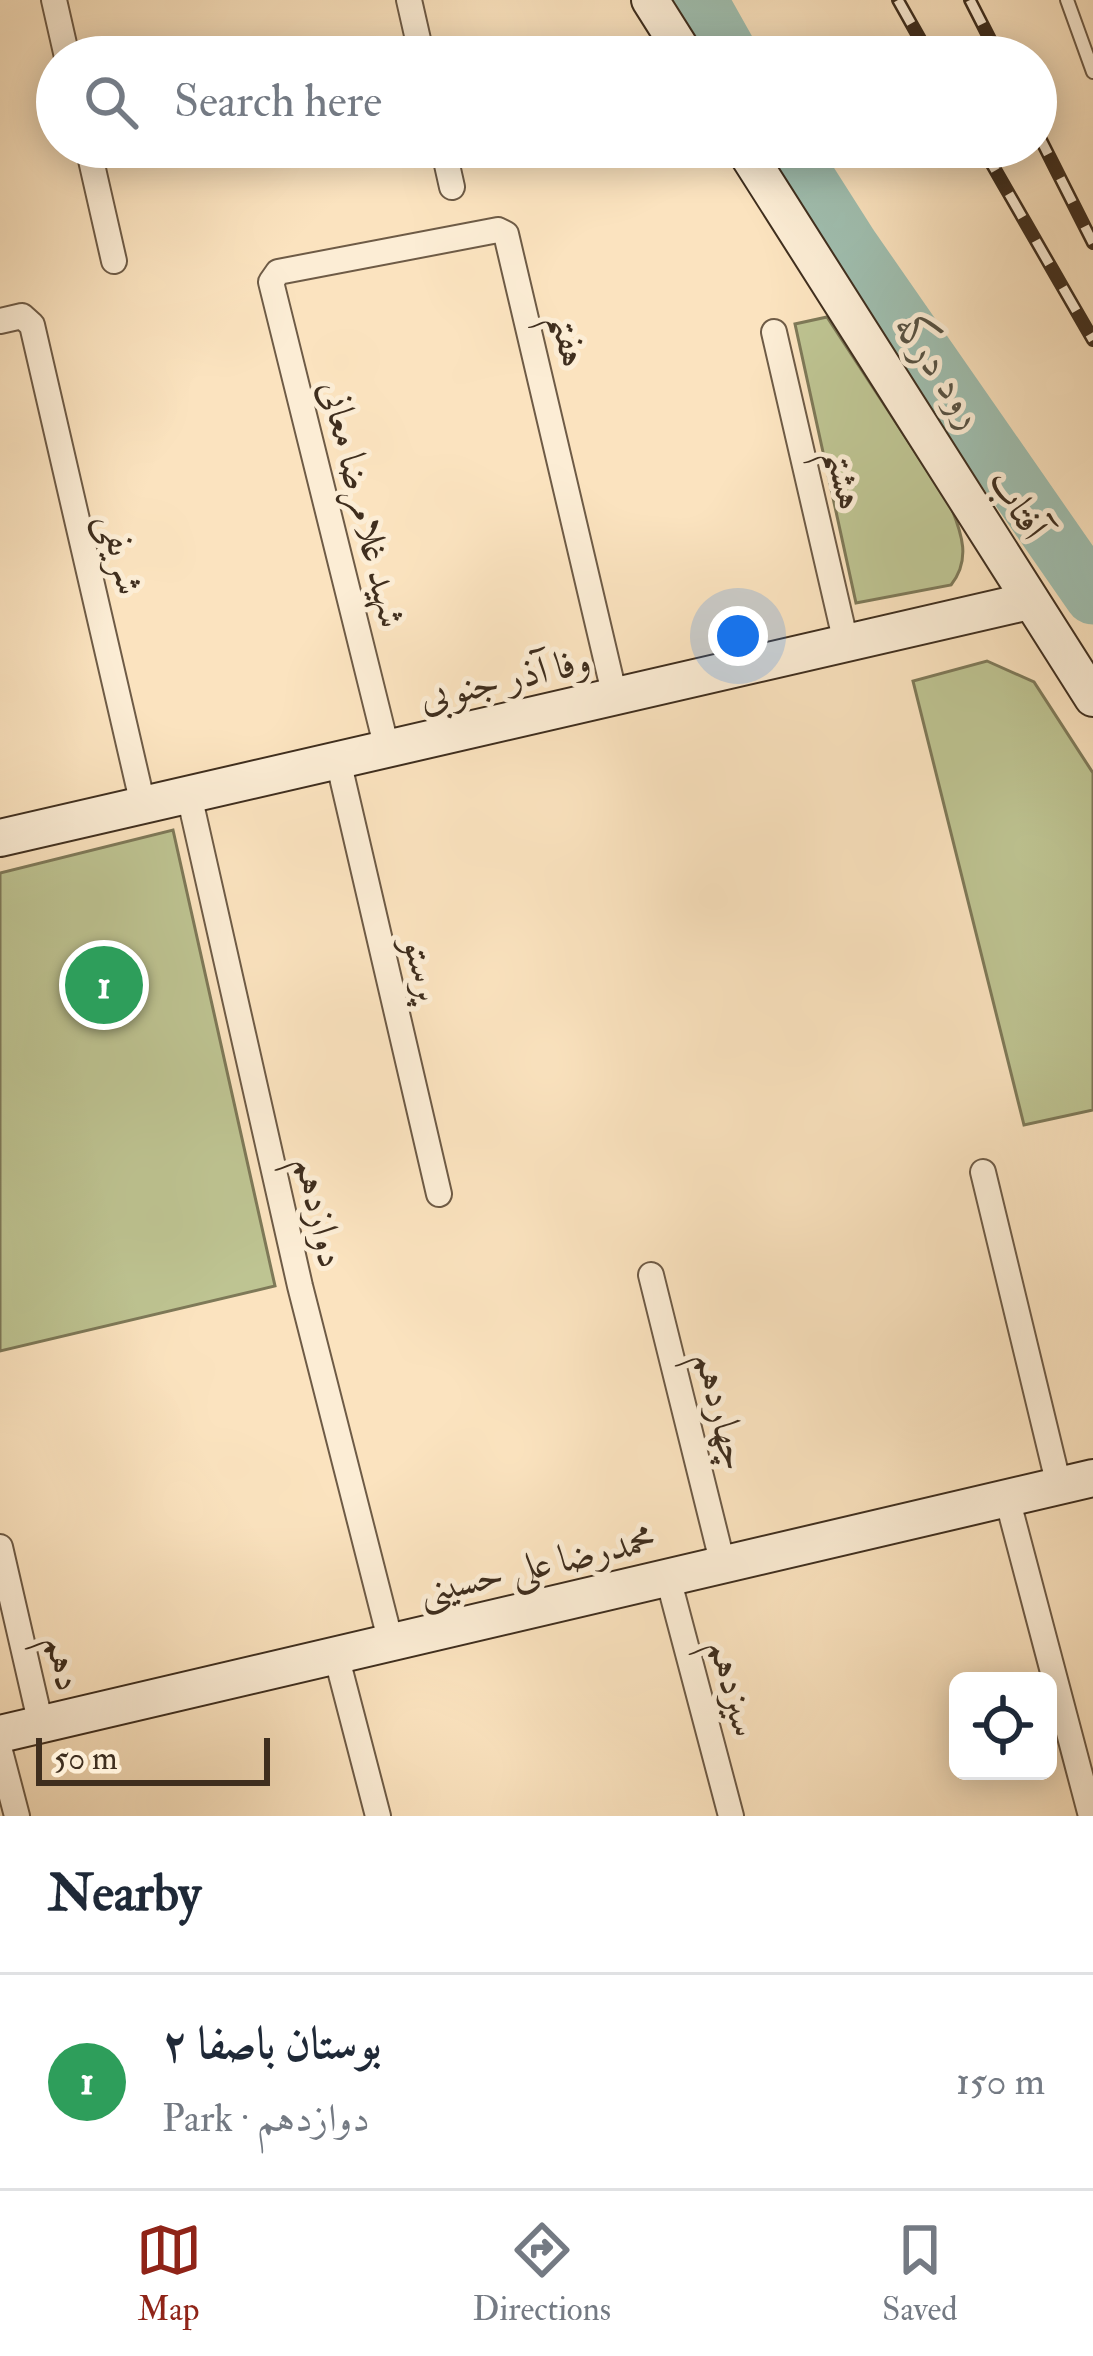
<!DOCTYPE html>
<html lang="en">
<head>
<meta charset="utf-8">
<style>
	:root { --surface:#fff; --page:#f2f2f3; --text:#1f2937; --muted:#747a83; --line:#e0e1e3; --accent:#8f2418 }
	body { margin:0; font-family:"IM FELL Double Pica",Amiri,serif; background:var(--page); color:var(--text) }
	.controls { position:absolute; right:36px; bottom:36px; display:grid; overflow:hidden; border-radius:18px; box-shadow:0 6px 30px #0003 }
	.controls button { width:108px; height:108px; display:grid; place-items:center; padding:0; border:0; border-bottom:3px solid var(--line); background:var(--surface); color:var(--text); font:60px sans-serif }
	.scale { position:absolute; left:36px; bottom:30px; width:234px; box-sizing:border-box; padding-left:12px; border:6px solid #3f2e1e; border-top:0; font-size:33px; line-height:42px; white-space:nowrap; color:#3f2e1e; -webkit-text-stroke:9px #fcedd5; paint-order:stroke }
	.you { position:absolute; left:738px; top:636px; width:42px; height:42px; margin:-30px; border:9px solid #fff; border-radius:50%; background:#1a73e8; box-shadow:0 0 0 18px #1a73e833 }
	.badge { display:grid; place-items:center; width:78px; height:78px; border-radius:50%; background:var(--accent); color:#fff; font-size:39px; font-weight:700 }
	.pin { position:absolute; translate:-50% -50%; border:6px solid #fff; box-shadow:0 3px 12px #0006 }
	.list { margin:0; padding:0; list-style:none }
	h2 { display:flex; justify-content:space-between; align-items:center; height:156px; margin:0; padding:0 48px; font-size:51px }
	h2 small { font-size:39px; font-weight:400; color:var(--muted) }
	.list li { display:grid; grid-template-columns:78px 1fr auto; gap:36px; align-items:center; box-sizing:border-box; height:216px; padding:0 48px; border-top:3px solid var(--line) }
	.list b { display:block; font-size:45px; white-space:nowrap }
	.list p { margin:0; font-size:39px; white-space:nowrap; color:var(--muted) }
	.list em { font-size:39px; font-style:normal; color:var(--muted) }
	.icon { flex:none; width:66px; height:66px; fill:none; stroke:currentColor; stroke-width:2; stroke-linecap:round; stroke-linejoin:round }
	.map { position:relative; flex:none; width:1093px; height:1816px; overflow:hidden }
	.search { position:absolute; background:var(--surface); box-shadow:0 6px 30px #0003; left:36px; right:36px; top:36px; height:132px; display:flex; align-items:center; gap:30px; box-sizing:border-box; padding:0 42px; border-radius:66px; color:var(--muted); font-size:45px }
	.sheet { height:372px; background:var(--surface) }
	nav { display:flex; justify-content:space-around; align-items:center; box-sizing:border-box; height:168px; border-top:3px solid var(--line); background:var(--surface); font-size:33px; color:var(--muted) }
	nav a { display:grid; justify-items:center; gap:6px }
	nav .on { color:var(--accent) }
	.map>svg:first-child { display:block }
	.green { fill:#bec492; stroke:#7e7958; stroke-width:3 }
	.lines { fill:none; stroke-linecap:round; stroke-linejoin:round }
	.river { stroke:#9fbeaf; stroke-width:57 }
	.lane-casing { stroke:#6e5b46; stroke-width:16 }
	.street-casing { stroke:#6e5b46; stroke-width:28 }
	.secondary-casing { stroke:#3f2e1e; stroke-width:40 }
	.lane { stroke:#fcedd5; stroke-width:12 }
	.street { stroke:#fcedd5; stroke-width:24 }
	.secondary { stroke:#fcedd5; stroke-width:36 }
	.rail-casing { stroke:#3f2e1e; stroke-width:14 }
	.rail { stroke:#fcedd5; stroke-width:9; stroke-dasharray:27; stroke-linecap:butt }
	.labels { text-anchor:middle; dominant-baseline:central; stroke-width:10; stroke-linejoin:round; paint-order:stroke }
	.street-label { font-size:39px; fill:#3f2e1e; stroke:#fcedd5 }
	.water-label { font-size:42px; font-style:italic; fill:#575242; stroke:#fcedd5 }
</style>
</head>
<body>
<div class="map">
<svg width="1093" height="1816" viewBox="0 0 1093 1816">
	<rect width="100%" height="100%" fill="#fbe3bf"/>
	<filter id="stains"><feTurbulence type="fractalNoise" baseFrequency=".00167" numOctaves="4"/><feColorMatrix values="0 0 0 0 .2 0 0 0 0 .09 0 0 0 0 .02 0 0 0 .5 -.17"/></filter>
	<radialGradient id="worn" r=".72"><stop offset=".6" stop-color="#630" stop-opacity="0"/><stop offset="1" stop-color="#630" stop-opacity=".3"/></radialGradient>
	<path class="green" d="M827,317l124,190c11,27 20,53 0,78l-95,18 -61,-279z
		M987,661l47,21 59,91v337l-69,15 -111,-444z
		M173,830l102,456 -275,65v-478z"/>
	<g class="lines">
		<path class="river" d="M699,0l32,57
			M787,147l63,99 243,350"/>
		<g class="lane-casing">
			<path id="lane" d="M1067,0l26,72"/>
		</g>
		<g class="street-casing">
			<path id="street" d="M54,0l13,57
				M409,0l13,57
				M88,147l26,114
				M443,147l9,40
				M0,321l22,-5 10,9 111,480
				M774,332l72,311
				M387,749l-116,-467 7,-10 220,-42 8,4 109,463
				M338,760l101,434
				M189,795l111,491 91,357
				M983,1172l76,314
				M651,1275l72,290
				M1007,1498l84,318
				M0,1547l41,178
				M668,1578l63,238
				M336,1655l42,161
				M0,1751l17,65"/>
		</g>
		<g class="secondary-casing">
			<path id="secondary" d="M650,0l36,57
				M743,147l350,551
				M0,838l1029,-237
				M0,1734l1093,-256"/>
		</g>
		<use href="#lane" class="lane"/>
		<use href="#street" class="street"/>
		<use href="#secondary" class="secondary"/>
		<g class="rail-casing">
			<path id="rail" d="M898,0l32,57
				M970,0l29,57
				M1036,130l57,113
				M982,147l111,193"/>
		</g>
		<use href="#rail" class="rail"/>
	</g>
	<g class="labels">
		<g class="street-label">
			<text transform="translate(569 340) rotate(77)">هفتم</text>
			<text transform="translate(845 479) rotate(77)">هشتم</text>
			<text transform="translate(363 504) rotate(76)">شهید غلامرضا معانی</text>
			<text transform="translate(1018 504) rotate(58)">آفتاب</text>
			<text transform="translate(122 554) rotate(77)">شریفی</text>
			<text transform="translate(505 679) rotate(-13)">وفا آذر جنوبی</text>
			<text transform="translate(423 969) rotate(77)">پرستو</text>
			<text transform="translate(320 1212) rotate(77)">دوازدهم</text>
			<text transform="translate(722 1411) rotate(76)">چهاردهم</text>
			<text transform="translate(537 1565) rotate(-13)">محمدرضا علی حسینی</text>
			<text transform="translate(64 1663) rotate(77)">دهم</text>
			<text transform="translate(734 1688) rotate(75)">سیزدهم</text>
		</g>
		<g class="water-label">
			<text transform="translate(940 371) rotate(56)">رود درکه</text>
		</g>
	</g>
	<rect width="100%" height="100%" filter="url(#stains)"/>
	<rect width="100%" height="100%" fill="url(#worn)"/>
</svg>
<div class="controls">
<button><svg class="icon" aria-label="locate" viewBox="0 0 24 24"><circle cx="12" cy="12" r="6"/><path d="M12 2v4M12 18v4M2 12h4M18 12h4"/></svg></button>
</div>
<div class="scale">50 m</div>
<div class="you"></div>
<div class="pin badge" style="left:104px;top:985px;background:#2e9e5b">1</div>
<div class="search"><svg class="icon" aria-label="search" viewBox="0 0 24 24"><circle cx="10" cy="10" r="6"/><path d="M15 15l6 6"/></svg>Search here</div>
</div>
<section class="sheet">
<h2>Nearby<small></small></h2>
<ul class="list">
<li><span class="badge" style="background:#2e9e5b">1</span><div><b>بوستان باصفا ۲</b><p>Park · دوازدهم</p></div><em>150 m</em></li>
</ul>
</section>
<nav>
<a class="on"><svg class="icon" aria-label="map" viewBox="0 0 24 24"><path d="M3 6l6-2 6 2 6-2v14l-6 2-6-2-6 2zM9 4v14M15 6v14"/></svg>Map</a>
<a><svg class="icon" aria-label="directions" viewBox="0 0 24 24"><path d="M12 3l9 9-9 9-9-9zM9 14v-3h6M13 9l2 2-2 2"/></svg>Directions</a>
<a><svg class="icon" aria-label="saved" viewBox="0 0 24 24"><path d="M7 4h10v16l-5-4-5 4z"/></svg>Saved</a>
</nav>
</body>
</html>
